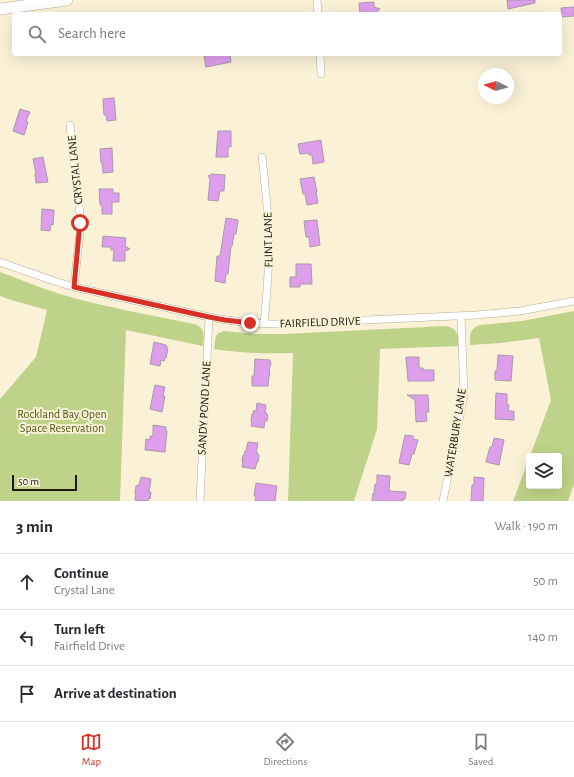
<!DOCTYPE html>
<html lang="en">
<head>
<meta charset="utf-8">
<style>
	:root { --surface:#fff; --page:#f2f2f3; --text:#2b2b33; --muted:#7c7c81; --line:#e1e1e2; --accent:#d93025 }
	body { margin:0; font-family:"Alegreya Sans",sans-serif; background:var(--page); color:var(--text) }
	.controls { position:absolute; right:12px; bottom:12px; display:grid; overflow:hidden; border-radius:4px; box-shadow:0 4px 16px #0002 }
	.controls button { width:36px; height:36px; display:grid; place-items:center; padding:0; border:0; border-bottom:1px solid var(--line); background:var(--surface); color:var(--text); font:20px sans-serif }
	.compass { position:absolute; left:478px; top:68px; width:36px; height:36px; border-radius:50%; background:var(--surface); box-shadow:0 4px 16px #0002; rotate:275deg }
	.scale { position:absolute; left:12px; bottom:10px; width:65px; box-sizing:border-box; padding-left:4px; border:2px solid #1b180f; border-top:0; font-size:11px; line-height:14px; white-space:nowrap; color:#1b180f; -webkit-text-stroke:3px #faf1d7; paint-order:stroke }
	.stop { position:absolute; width:12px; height:12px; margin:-9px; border:3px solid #d93025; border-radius:50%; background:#fff }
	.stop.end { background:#d93025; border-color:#fff; box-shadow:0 1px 4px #0008 }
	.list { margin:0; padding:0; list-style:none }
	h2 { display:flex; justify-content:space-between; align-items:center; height:52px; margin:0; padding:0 16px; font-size:17px }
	h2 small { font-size:13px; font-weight:400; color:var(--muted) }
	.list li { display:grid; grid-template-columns:26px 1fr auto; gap:12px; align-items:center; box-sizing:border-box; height:56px; padding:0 16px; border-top:1px solid var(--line) }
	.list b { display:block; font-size:15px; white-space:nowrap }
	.list p { margin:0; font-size:13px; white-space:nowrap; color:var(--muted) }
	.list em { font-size:13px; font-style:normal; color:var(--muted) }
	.icon { flex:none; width:22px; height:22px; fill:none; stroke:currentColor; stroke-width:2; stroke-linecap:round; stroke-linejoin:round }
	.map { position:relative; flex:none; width:574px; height:501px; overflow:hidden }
	.search { position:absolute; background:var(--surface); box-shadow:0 4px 16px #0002; left:12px; right:12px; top:12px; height:44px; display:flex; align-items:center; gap:10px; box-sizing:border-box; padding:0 14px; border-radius:4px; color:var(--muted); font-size:15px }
	.sheet { height:220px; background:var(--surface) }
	nav { display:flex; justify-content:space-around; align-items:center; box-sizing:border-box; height:56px; border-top:1px solid var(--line); background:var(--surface); font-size:11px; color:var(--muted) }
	nav a { display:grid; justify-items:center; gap:2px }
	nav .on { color:var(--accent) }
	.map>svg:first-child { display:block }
	.green { fill:#bed389 }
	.building { fill:#dd9eeb; stroke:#a998ac }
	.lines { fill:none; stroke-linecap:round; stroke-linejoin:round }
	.street-casing { stroke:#b6ad95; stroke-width:8 }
	.secondary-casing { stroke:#b6ad95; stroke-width:12 }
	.street { stroke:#fff; stroke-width:7 }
	.secondary { stroke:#fff; stroke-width:11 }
	.route { stroke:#d93025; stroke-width:5 }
	.labels { text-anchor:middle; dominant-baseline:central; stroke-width:4; stroke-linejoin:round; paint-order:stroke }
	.street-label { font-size:12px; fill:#1b180f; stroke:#faf1d7 }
	.park-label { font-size:12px; fill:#4c5c18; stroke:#faf1d7 }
</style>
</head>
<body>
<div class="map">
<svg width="574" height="501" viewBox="0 0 574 501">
	<rect width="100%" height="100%" fill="#faf1d7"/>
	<path class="green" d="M0,272c20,7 40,16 60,22 44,13 90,21 134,30 12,4 10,12 9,22l-77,-16 -6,171h-120v-102l36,-42 11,-47 -36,-10 -11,-4z
		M574,311v173l-6,17h-55l16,-42v27h30v-30h-29l21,-56 -12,-62 -38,5 -31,2c0,-10 -1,-16 10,-20l42,-4z
		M446,326c12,2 12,9 13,20l-79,3 -3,80 -23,72h-66l5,-148c-26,1 -52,0 -79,-4l1,-9 1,-4 3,-3 5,-2 33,3h27z"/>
	<path class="building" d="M507,0h28v3l-27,6z
		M374,2v5l6,2 -6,5h-14l-1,-11z
		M574,7v9l-12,1 -1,-9z
		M216,54h14l1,8 -25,5 -2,-11z
		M114,98l2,22 -9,1 -1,-6h-2l-1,-16z
		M20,109l10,3 -4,9 2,1 -4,13 -11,-4z
		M218,131h13v16h-3v10h-12z
		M321,140l3,22 -11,2 -1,-9h-3v-2l-9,1 -2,-10z
		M112,148l1,24 -10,1 -1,-10h-1l-1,-14z
		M43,157l5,25 -12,1 -1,-9h1l-3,-15z
		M211,174l14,1 -1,16h-4l-2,10 -10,-1 2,-21 -2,-3 3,-1z
		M314,177l3,15h-1l2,11 -11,2 -2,-11h-2l-3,-15z
		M99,189h14v4h6v9h-7v12h-10v-9h-2z
		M42,209l12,1 -1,15 -2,-1 -1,7 -9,-1z
		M226,218l12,2 -2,14h-2l-2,12h-1l-3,28h-2l-1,9 -10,-2 2,-25h3z
		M317,220l3,25 -10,2 -1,-10h-3l-2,-16z
		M103,236l23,2 -1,8 5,3 -5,2v10h-12l1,-11h-3v-3h-9z
		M296,264h15l1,20h-12v3h-10v-10h6z
		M154,342l12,3 -1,1h2v3h1l-2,9h-1l-1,3 -3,-1 -1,6 -10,-2z
		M498,355l15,1 -2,25 -16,-1v-9h2z
		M406,357h13v11h4v2h11v11h-26z
		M255,359l15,1 1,4 -1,2 -1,5 1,4 -1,1 -1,10h-16v-10h2z
		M155,385l10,2 -2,9h2l-3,16 -12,-3z
		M496,393l11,1v11h2l-1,6h6v9l-19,-1z
		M407,395h21l1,17h-3l1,9 -11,1 -1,-22z
		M257,403l9,2 -1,8h2l-1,1 2,1 -1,6h-2l-1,7 -13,-2 1,-4h-1l1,-8 1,1v-4h3z
		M153,425l13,2v4h1l-2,21 -20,-2 1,-11 4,1v-4h3z
		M405,435l8,1v3l5,1 -4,14h-2l-3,11 -10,-2z
		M494,438l10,2 -5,25 -13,-3 4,-15h2z
		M248,442l10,1 -2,10h2v2h1l-1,7h-1l-2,7 -13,-2 1,-5h-1l1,-7 1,1 1,-5h1z
		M377,475l13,1 -1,15 17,1 -1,7h-2v2h-31l1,-8 1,1 1,-10h2z
		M141,477l10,2 -2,13h2l-1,7h-2v2l-13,-1 1,-7h-1l1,-7 3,-1z
		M474,477l10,1 -1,23h-12l1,-16h2z
		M256,483l21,3 -2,15h-20l1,-5h-2z"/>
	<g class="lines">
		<g class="street-casing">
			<path id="street" d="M317,0l1,14
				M320,54l1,20
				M70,125l11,98 -7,64
				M262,157c3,27 6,53 7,80 0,29 -2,58 -5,87
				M0,262l54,19 20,6 135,30c22,4 45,7 68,7l200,-9 43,-4 54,-10
				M200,500l9,-183
				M443,501l21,-106 -3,-79"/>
		</g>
		<g class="secondary-casing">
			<path id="secondary" d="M0,9l67,-9"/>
		</g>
		<use href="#street" class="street"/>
		<use href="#secondary" class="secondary"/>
	</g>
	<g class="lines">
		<path class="route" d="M80,223l-6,64 135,30 16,3 25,3"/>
	</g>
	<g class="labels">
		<g class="street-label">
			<text transform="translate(75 170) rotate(-96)">CRYSTAL LANE</text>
			<text transform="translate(268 240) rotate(-91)">FLINT LANE</text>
			<text transform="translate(320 322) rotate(-2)">FAIRFIELD DRIVE</text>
			<text transform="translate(204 408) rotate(-87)">SANDY POND LANE</text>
			<text transform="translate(455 433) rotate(-81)">WATERBURY LANE</text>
		</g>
		<g class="park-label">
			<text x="62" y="414">Rockland Bay Open<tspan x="62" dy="14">Space Reservation</tspan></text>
		</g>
	</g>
</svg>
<div class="controls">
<button><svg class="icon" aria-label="layers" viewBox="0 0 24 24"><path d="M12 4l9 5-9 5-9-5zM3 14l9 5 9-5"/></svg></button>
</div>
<svg class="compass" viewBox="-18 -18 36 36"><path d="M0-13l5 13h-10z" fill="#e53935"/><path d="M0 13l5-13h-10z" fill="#7c7c81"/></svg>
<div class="scale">50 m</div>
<div class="stop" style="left:80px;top:223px"></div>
<div class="stop end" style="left:250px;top:323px"></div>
<div class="search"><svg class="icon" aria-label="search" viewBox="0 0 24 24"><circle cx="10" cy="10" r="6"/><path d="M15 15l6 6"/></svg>Search here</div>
</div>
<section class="sheet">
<h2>3 min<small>Walk · 190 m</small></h2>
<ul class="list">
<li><svg class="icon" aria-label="ahead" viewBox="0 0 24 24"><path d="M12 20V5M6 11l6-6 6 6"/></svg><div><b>Continue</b><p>Crystal Lane</p></div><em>50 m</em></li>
<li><svg class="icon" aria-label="left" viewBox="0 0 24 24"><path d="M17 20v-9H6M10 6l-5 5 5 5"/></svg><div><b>Turn left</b><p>Fairfield Drive</p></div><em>140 m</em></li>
<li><svg class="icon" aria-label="arrive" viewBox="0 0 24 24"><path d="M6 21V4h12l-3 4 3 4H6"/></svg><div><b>Arrive at destination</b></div></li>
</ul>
</section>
<nav>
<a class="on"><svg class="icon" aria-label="map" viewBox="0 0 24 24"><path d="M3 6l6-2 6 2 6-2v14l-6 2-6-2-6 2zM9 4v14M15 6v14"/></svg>Map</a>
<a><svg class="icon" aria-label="directions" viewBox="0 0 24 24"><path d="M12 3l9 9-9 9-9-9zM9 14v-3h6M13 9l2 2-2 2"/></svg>Directions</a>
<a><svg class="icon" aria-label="saved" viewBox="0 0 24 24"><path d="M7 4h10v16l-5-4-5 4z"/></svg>Saved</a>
</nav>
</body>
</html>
